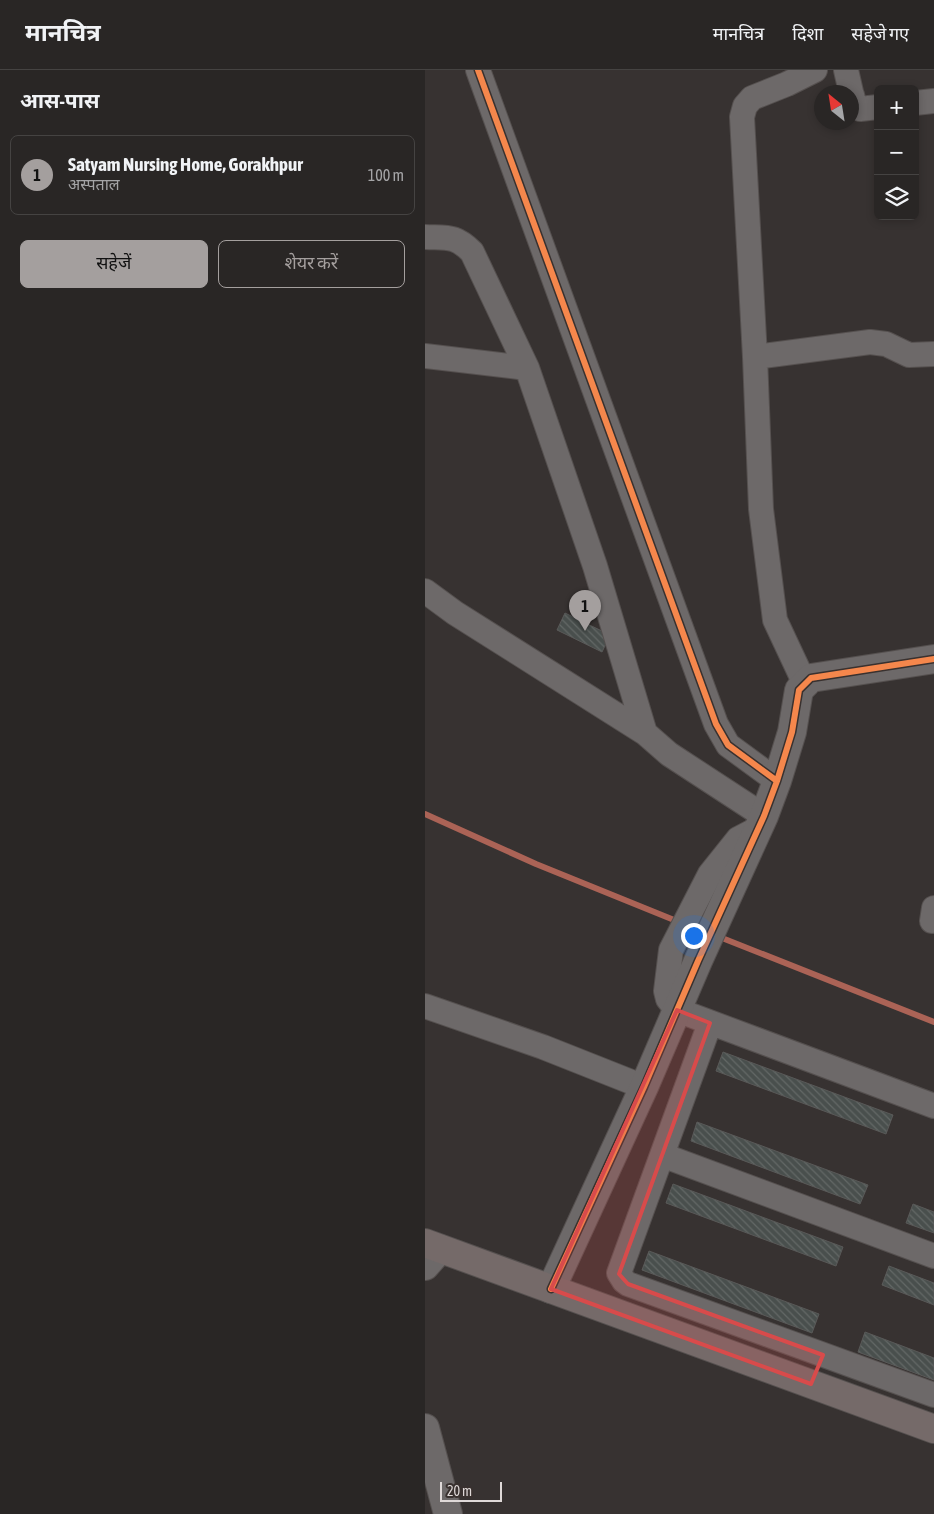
<!DOCTYPE html>
<html lang="hi">
<head>
<meta charset="utf-8">
<style>
	:root { --surface:#292625; --page:#353232; --text:#f1f3f6; --muted:#a5a5a7; --line:#454342; --accent:#a49f9e }
	body { margin:0; font-family:"Asap Condensed","Noto Sans Devanagari",sans-serif; background:var(--page); color:var(--text) }
	.controls { position:absolute; right:15px; top:15px; display:grid; overflow:hidden; border-radius:8px; box-shadow:0 2px 8px #0003 }
	.controls button { width:45px; height:45px; display:grid; place-items:center; padding:0; border:0; border-bottom:1px solid var(--line); background:var(--surface); color:var(--text); font:25px sans-serif }
	.compass { position:absolute; left:389px; top:15px; width:45px; height:45px; border-radius:50%; background:var(--surface); box-shadow:0 2px 8px #0003; rotate:330deg }
	.scale { position:absolute; left:15px; bottom:12px; width:62px; box-sizing:border-box; padding-left:5px; border:2px solid #dfd9d8; border-top:0; font-size:14px; line-height:18px; white-space:nowrap; color:#dfd9d8; -webkit-text-stroke:4px #39312f; paint-order:stroke }
	.you { position:absolute; left:268px; top:865px; width:18px; height:18px; margin:-12px; border:4px solid #fff; border-radius:50%; background:#1a73e8; box-shadow:0 0 0 8px #1a73e833 }
	.badge { display:grid; place-items:center; width:32px; height:32px; border-radius:50%; background:var(--accent); color:#111; font-size:16px; font-weight:700 }
	.pin { position:absolute; translate:-50% -41px; filter:drop-shadow(0 1px 2px #0008) }
	.pin::after { content:''; position:absolute; top:26px; width:18px; height:15px; background:inherit; clip-path:polygon(0 0,100% 0,50% 100%) }
	.list { margin:0; padding:0; list-style:none }
	h2 { display:flex; justify-content:space-between; align-items:center; height:65px; margin:0; padding:0 20px; font-size:21px }
	h2 small { font-size:16px; font-weight:400; color:var(--muted) }
	.list li { display:grid; grid-template-columns:32px 1fr auto; gap:15px; align-items:center; box-sizing:border-box; height:80px; margin:0 10px 10px; padding:0 10px; border:1px solid var(--line); border-radius:8px }
	.list b { display:block; font-size:19px; white-space:nowrap }
	.list p { margin:0; font-size:16px; white-space:nowrap; color:var(--muted) }
	.list em { font-size:16px; font-style:normal; color:var(--muted) }
	.actions { display:flex; gap:10px; padding:15px 20px }
	.actions a { flex:1; padding:11px 0; border:1px solid var(--accent); border-radius:8px; text-align:center; font-size:18px; color:var(--accent) }
	.actions .main { background:var(--accent); color:#111 }
	.icon { flex:none; width:28px; height:28px; fill:none; stroke:currentColor; stroke-width:2; stroke-linecap:round; stroke-linejoin:round }
	.map { position:relative; flex:none; width:509px; height:1444px; overflow:hidden }
	header { display:flex; align-items:center; gap:30px; box-sizing:border-box; height:70px; padding:0 25px; background:var(--surface); border-bottom:1px solid var(--line) }
	header strong { font-size:24px }
	nav { display:flex; gap:28px; margin-inline-start:auto; font-size:18px }
	main { display:flex }
	aside { flex:1; background:var(--surface) }
	.map>svg:first-child { display:block }
	.lines { fill:none; stroke-linecap:round; stroke-linejoin:round }
	.stream { stroke:#ab6356; stroke-width:6 }
	.building { fill:url(#building-back-hatch); stroke:#595958 }
	.minor-casing { stroke:#55504f; stroke-width:26 }
	.tertiary-casing { stroke:#55504f; stroke-width:30 }
	.trunk-casing { stroke:#55504f; stroke-width:30 }
	.minor { stroke:#6d6969; stroke-width:24 }
	.tertiary { stroke:#6d6969; stroke-width:28 }
	.trunk { stroke:#756a69; stroke-width:28 }
	.cycleway-casing { stroke:#39312f; stroke-width:9 }
	.cycleway { stroke:#f5874c; stroke-width:6 }
	.marked { fill:#d84b4b; fill-opacity:0.2; stroke:#d84b4b; stroke-width:4; stroke-linejoin:round }
</style>
</head>
<body>
<header>
<strong>मानचित्र</strong>
<nav><a>मानचित्र</a><a>दिशा</a><a>सहेजे गए</a></nav>
</header>
<main>
<aside>
<h2>आस-पास<small></small></h2>
<ul class="list">
<li><span class="badge">1</span><div><b>Satyam Nursing Home, Gorakhpur</b><p>अस्पताल</p></div><em>100 m</em></li>
</ul>
<div class="actions"><a class="main">सहेजें</a><a>शेयर करें</a></div>
</aside>
<div class="map">
<svg width="509" height="1444" viewBox="0 0 509 1444">
	<defs>
		<pattern id="building-back-hatch" width="6" height="6" patternUnits="userSpaceOnUse" patternTransform="scale(1.25)"><rect width="6" height="6" fill="#494f4d"/><path d="M-1 5l2 2M0 0l6 6M5-1l2 2" fill="none" stroke="#636866"/></pattern>
	</defs>
	<rect width="100%" height="100%" fill="#373231"/>
	<g class="lines">
		<path class="stream" d="M0,744l111,50 143,58
			M292,866l217,86"/>
	</g>
	<path class="building" d="M140,543l45,22 -8,17 -45,-22z
		M298,982l170,63 -7,19 -170,-63z
		M272,1052l171,63 -8,19 -169,-63z
		M248,1114l170,63 -7,19 -170,-63z
		M488,1134l21,8v21l-28,-10z
		M224,1181l170,63 -7,19 -170,-63z
		M464,1196l45,17v22l-52,-20z
		M440,1262l69,26v22l-76,-28z"/>
	<g class="lines">
		<g class="minor-casing">
			<path id="minor" d="M53,0l238,654 12,21 49,36
				M421,0l5,22
				M427,25l3,12 5,2 18,-2
				M490,33l19,-2
				M0,167c23,1 30,-2 47,15l55,116 68,198 50,167
				M0,286l102,12
				M330,287l115,-15 16,2 23,11 25,-1
				M0,521l30,22 190,120 24,21 95,62
				M380,614l-30,-64 -14,-111 -6,-152 -13,-240 3,-11 7,-8 35,-14 28,-14
				M334,758l-21,11 -28,35 -39,76 -5,41 2,8 9,11 257,96
				M507,851l2,-13
				M0,936l118,41 101,40
				M285,953l-91,250 5,8 4,3 306,111
				M237,1085l272,101"/>
		</g>
		<g class="tertiary-casing">
			<path id="tertiary" d="M0,1196l15,-17
				M126,1219l93,-202 54,-126 66,-145 13,-35 15,-49 7,-42 12,-12 123,-19
				M0,1358l23,86"/>
		</g>
		<g class="trunk-casing">
			<path id="trunk" d="M0,1173l509,186"/>
		</g>
		<use href="#minor" class="minor"/>
		<use href="#tertiary" class="tertiary"/>
		<use href="#trunk" class="trunk"/>
		<g class="cycleway-casing">
			<path id="cycleway" d="M53,0l238,654 12,21 49,36
				M126,1219l93,-202 54,-126 66,-145 13,-35 15,-49 7,-42 12,-12 123,-19"/>
		</g>
		<use href="#cycleway" class="cycleway"/>
	</g>
	<path class="marked" d="M252,940l33,13 -91,251 9,10 195,71 -12,29 -260,-95z"/>
</svg>
<div class="controls">
<button>+</button>
<button>−</button>
<button><svg class="icon" aria-label="layers" viewBox="0 0 24 24"><path d="M12 4l9 5-9 5-9-5zM3 14l9 5 9-5"/></svg></button>
</div>
<svg class="compass" viewBox="-18 -18 36 36"><path d="M0-13l5 13h-10z" fill="#e53935"/><path d="M0 13l5-13h-10z" fill="#a5a5a7"/></svg>
<div class="scale">20 m</div>
<div class="you"></div>
<div class="pin badge" style="left:160px;top:561px">1</div>
</div>
</main>
</body>
</html>
